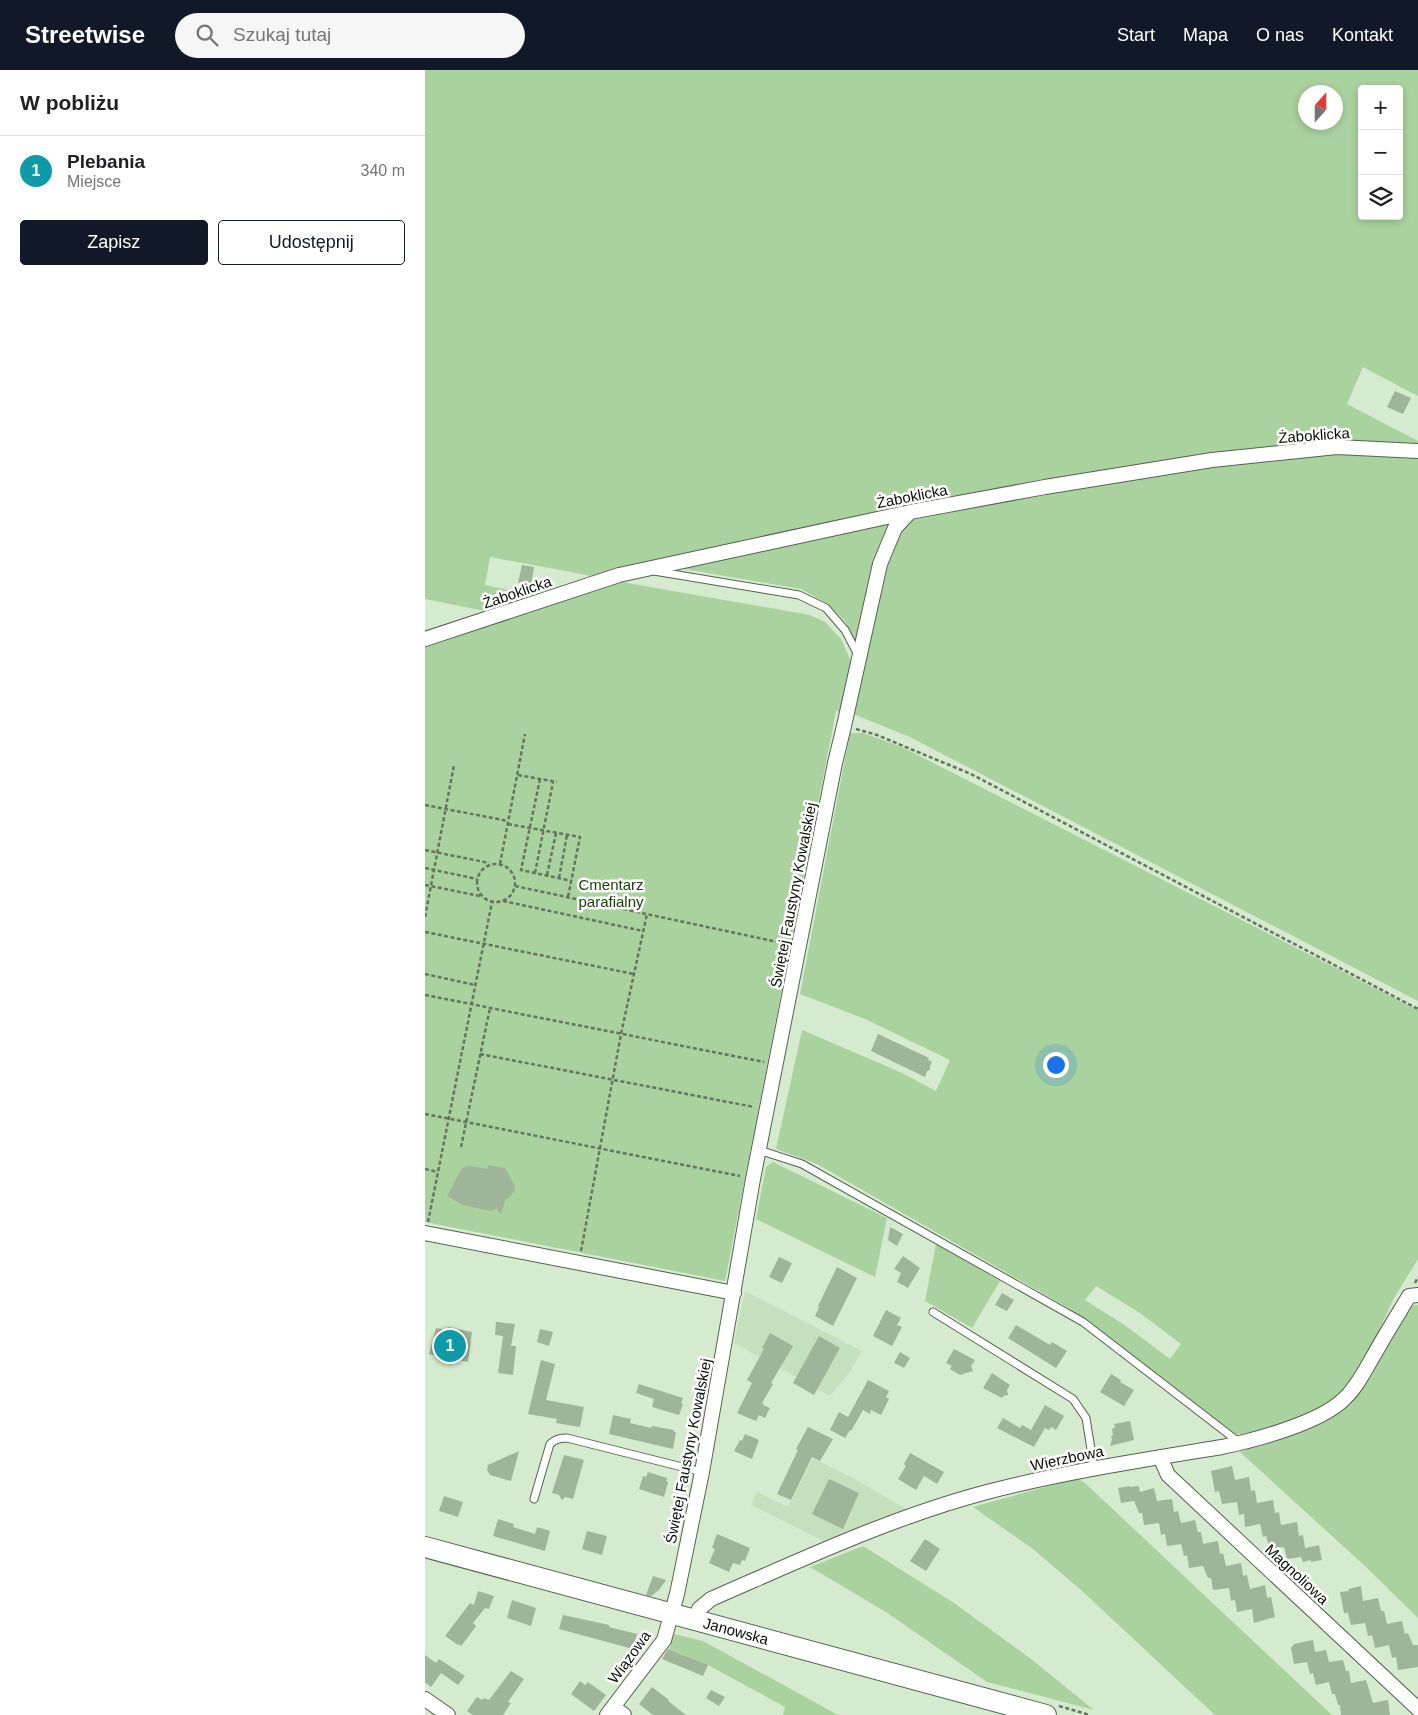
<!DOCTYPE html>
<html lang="pl">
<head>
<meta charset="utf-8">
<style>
	:root { --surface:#fff; --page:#f6f6f6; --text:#202124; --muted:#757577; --line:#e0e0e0; --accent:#111827 }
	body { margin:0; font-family:Helvetica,sans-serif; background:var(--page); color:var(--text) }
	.controls { position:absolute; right:15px; top:15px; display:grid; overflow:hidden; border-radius:5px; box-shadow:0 2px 8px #0003 }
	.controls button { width:45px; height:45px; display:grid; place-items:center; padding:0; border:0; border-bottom:1px solid var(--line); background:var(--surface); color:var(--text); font:25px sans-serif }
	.compass { position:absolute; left:873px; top:15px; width:45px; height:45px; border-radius:50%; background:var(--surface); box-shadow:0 2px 8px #0003; rotate:21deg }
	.you { position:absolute; left:630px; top:994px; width:18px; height:18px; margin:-12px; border:4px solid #fff; border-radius:50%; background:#1a73e8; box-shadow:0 0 0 8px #1a73e833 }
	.badge { display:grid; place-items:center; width:32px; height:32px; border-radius:50%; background:var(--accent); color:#fff; font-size:16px; font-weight:700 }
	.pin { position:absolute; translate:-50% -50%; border:2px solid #fff; box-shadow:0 1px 5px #0006 }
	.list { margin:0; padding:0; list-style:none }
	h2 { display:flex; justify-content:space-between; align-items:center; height:65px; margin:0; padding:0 20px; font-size:21px }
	h2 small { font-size:16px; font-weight:400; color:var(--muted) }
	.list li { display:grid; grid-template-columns:32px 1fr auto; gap:15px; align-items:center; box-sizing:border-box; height:70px; padding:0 20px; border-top:1px solid var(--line) }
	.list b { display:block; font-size:19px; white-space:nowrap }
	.list p { margin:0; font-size:16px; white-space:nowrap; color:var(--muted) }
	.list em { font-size:16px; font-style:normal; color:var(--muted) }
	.actions { display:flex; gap:10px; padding:15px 20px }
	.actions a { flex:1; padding:11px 0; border:1px solid var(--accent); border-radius:5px; text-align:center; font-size:18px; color:var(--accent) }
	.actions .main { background:var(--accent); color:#fff }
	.icon { flex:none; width:28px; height:28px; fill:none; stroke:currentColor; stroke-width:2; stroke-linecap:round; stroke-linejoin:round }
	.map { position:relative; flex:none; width:993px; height:1645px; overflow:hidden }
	header { display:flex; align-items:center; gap:30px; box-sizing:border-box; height:70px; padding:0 25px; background:var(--accent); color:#fff }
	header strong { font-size:24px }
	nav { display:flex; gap:28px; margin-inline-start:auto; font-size:18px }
	.search { width:350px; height:45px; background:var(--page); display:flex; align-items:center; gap:12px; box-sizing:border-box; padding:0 18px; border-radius:28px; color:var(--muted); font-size:19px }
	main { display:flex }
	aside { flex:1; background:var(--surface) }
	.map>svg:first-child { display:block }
	.built { fill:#c6e0be }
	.green { fill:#aad29e; fill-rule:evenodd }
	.building { fill:#a0b49a }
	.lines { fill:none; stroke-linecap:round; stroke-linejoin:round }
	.lane-casing { stroke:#51644c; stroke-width:9 }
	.street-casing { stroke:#51644c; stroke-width:16 }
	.secondary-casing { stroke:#51644c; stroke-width:22 }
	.path { stroke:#667462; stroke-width:2.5; stroke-dasharray:4 2.5; stroke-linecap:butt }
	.lane { stroke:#fff; stroke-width:7 }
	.street { stroke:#fff; stroke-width:14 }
	.secondary { stroke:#fff; stroke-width:20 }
	.labels { text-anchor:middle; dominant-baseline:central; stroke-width:5; stroke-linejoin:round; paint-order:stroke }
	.street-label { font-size:15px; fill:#070e06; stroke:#fff }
	.park-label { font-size:15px; fill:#163b08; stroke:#fff }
</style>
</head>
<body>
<header>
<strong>Streetwise</strong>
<div class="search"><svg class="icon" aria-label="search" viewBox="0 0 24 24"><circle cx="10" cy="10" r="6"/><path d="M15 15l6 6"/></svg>Szukaj tutaj</div>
<nav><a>Start</a><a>Mapa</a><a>O nas</a><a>Kontakt</a></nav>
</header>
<main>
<aside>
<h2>W pobliżu<small></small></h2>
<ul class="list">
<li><span class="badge" style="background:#0f9aa8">1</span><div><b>Plebania</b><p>Miejsce</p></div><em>340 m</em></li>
</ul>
<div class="actions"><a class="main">Zapisz</a><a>Udostępnij</a></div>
</aside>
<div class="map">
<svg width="993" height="1645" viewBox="0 0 993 1645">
	<rect width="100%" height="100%" fill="#d5eace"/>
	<path class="built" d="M320,1221l117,60 -11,19 -21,26 -96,-53z
		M388,1388l38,19 55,32 -2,5 -75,30 -78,-39 6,-13 31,15z"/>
	<path class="green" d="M0,0h993v326l-55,-29 -16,37 71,37v5l-83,-1 -484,75 -77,14 -177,43 -107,-20 -5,28 58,12 -48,16 -70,-14zM937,19h37v127h-37zM881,22h30v30h-30z
		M906,382l87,1v548l-508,-264 -57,-23 9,-34 1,-26 19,-88 19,-40 15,-10 166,-31 166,-23z
		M476,447l-42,134 -14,-30 -17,-17 -27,-15 -129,-22z
		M191,511l194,34 15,7 16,17 12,27 -10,46 -7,-1 -111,570 -300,-59v-577z
		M425,663h13l39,14 516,263v249l-24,39 -26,56 -19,33 -33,26 -69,21h-12l-165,-125 -253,-145 -41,-15 26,-119 98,42 36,19 14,-31 -85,-41 -65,-25zM671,1216l44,27 41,31 -11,15 -44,-33 -41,-26z
		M348,1092l114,56 -12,59 -119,-58 10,-52z
		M511,1174l64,37 -28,47 -47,-27z
		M989,1235h4v313l-52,-51 -126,-115 60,-22 46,-23 25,-30 31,-65z
		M653,1408l8,6 246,231h-117l-134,-125 -48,-41 -60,-42z
		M438,1476l91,57 77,56 63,51 -107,-28 -101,-70 -76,-45z
		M249,1564l29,7 135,74h-55l2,-8 -77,-42 -39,-16z"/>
	<path class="building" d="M970,321l16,7 -8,16 -16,-7z
		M97,495l12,2 -3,19 -13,-3z
		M453,964l51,24 -1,2 4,2 -2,4v4l-3,1 -2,6 -54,-26z
		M63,1095l17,3 10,18 -1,5 -6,8 -2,-1 -5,16 -5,-5 -5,2 -28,-6 -16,-9 15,-28 8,-2 18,3z
		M465,1157l13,7 -6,12 -9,-6z
		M478,1186l17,12 -12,20 -11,-6 4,-9 -7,-4z
		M354,1187l13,6 -10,20 -13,-6z
		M412,1197l20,11 -24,48 -18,-10 4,-9 -1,-1z
		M577,1223l12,7 -7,11 -12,-6z
		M461,1240l15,8 -4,7 5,2 -10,19 -19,-10z
		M71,1252l19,2 -4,22h5l-3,29 -15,-2 5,-37 -8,-1z
		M591,1255l34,20 2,-3 15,9 -11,17 -48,-30z
		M23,1257l24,5 -4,30 -39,-8 7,-26 11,2z
		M115,1259l13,3 -4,14 -12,-4z
		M345,1263l23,13 -22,37 2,1 -11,19 2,1 -1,1 7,3 -5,10 -6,-3 -3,6 -19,-8 15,-30 -5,-3 17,-31 -2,-1z
		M394,1266l21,12 -26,47 -21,-12z
		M529,1279l21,11 -4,6 2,5 -13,4 -10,-6 2,-3 -6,-3z
		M475,1282l10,6 -6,10 -10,-5z
		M116,1290l14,4 -9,36 38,7 -4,20 -24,-4 1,-4 -29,-5z
		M567,1303l18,12 -3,5 1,5 -5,1 -1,2 -19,-10z
		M686,1304l10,6 -1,2 14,8 -10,16 -24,-14z
		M443,1310l21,11 -3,6 3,2 -8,16 -10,-5 -1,4 -7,-4 -12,21 -1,-1 -5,8 -15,-8 9,-18 9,5z
		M214,1314l44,14 -2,5 2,1 -4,11 -27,-8 2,-8 -18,-6z
		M620,1335l19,11 -8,14 -5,-3 -2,3 -4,-2 -11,19 -37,-19 6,-10 17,10 2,-3 9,5z
		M188,1345l18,4 -1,4 21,5 1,-2 22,4v2h2l-3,17 -64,-15z
		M705,1351l4,19 -24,6 2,-7 -1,-3 2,-1 -1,-6 3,-1 -1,-4z
		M383,1357l25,12 -13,22 -8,-4 -21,43 -14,-6 21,-44 -2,-1z
		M320,1364l14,6 -7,19 -18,-8 6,-11 2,1z
		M94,1381l-8,30 -21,-6 -3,-5 1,-5z
		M485,1383l34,19 -7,12 -13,-8 -8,14 -18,-11 8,-13 -2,-2z
		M139,1385l20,5 -11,39 -8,-2 -3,3 -3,-5 -7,-2z
		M807,1396l3,14 14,-3 2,14 4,-1 2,13 16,-3 2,13 4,-1 2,13 16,-3 2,14 4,-1 2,13 14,-3 3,15 -11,2v-2l-8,2 -2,-5 -14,2 -3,-12 -14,2 -4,-13 -3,1 -3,-13 -15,3 -1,-13 -5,1 -2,-13 -15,2 -3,-13 -4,1 -4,-21z
		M223,1402l19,6 -1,3 2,1 -4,15 -25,-8 4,-13 3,1z
		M404,1409l30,14 -16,36 -31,-15z
		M705,1416v1l9,-1 1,6 14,-4 3,13 15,-2 2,13 4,-1 3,12 14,-3 3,12h3l2,12 15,-3 2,13 3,-1 3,13 15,-3 2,13 4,-1 3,14 15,-4 2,13 4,-1 4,20 -21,6 -2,-14 -15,3 -2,-12 -4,1 -2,-13 -16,2 -2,-12h-3l-5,-12 -14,2 -2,-13 -3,1 -3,-12 -14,2 -2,-12 -4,1 -2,-12 -15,2 -2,-12h-3l-5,-12 -13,2 -3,-15z
		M19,1426l19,6 -5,15 -19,-6z
		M73,1449l16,5 -1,3 22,7 2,-7 13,4 -5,20 -52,-15z
		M162,1461l20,5 -5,19 -20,-6z
		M292,1464l33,14 -5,13 -3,-1 -2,5 -7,-2 -4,9 -20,-9 6,-14 -3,-1z
		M500,1469l15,10 -14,22 -16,-10z
		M228,1506l13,4 -7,10 -8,6 -5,-1z
		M936,1516l2,15 15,-3 3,13h3l3,13 15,-3 3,13 3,-1 5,12h5v22l-20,3 -2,-13 -4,1 -3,-13 -14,3 -3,-13 -4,1 -3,-13 -14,2 -3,-12h-4l-4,-21 9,-1 -1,-2z
		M53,1521l16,5 -5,13 -4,-1 -12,15 3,3 -8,11 -7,9 -3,-2v1l-13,-9 25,-33 4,2z
		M87,1530l24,8 -5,18 -24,-8z
		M138,1545l46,10v2l28,7 -4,15 -74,-20z
		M888,1570l2,12 11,-2 3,12 14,-2 3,11h3l2,12 15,-3 7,23 15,-3 2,15h-49l-1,-10h-2l-3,-11h-3l-3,-12 -13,3 -3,-12 -3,1 -3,-12 -13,2 -3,-16 3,-4z
		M243,1579l40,16 -5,11 -41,-17z
		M0,1585l11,8 3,-4 26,17 -7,9 -17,-12 -10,14 -6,-5z
		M86,1601l13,8 -16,23 3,1 -8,12h-30l-6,-4 10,-14 5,3 2,-2 5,2z
		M155,1611l5,4 3,-3 18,13 -12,16 -23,-17z
		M227,1617l17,13 -1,1 18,14h-33l-14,-11z
		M286,1620l14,7 -6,9 -13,-8z"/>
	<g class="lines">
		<g class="lane-casing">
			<path id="lane" d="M229,501l145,24 27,13 19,22 13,25
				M334,1080l43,14 281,158 157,121
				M508,1242l140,87 13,19 8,50
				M109,1429l16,-55c6,-5 10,-6 17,-6l135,34"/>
		</g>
		<g class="street-casing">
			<path id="street" d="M0,569l194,-64 291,-63 135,-25 167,-27 125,-13 81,4
				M0,1163l309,60
				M735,1387l8,18 250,234
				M270,1550l4,-11 12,-10c90,-39 181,-82 276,-107 77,-20 156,-32 235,-45 33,-7 98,-24 122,-48 13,-12 21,-29 30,-44 11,-20 23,-39 35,-59l9,-1
				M0,1629l23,16
				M188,1637l11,8
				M182,1645l57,-75 13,-46 25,-122 51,-293 82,-416 9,-37 36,-162 15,-36 15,-16"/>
		</g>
		<g class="secondary-casing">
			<path id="secondary" d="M0,1477l621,168"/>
		</g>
		<path class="path" d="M431,659l21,6 94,39 447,235
			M93,705l39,7
			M115,709l-19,91 51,11
			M0,735l83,16
			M83,754l72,13 -12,60
			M0,780l64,13
			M52 813a19 19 0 1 1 38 0a19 19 0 1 1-38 0Z
			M75,794l25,-130
			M0,798l52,11
			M110,803l18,-91
			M122,805l9,-42
			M134,808l8,-43
			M0,815l55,11
			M90,816l272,58
			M78,831l140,30
			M0,847l29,-152
			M0,862l209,42
			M0,904l50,11
			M0,925l339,67
			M55,984l274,53
			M0,1044l315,62
			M36,1077l29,-139
			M0,1099l13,3
			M3,1152l64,-320
			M156,1181l40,-217 26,-120
			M990,1213l3,-6
			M634,1636l31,9"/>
		<use href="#lane" class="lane"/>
		<use href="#street" class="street"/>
		<use href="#secondary" class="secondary"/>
	</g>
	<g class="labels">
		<g class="street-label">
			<text transform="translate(889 365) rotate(-4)">Żaboklicka</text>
			<text transform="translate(487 426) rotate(-11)">Żaboklicka</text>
			<text transform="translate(92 522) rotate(-19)">Żaboklicka</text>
			<text transform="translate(368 825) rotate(-79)">Świętej Faustyny Kowalskiej</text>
			<text transform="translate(263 1381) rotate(-79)">Świętej Faustyny Kowalskiej</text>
			<text transform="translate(642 1388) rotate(-12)">Wierzbowa</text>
			<text transform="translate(872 1504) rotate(43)">Magnoliowa</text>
			<text transform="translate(311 1561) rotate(15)">Janowska</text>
			<text transform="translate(204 1587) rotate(-54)">Wiązowa</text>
		</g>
		<g class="park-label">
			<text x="186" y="814">Cmentarz<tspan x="186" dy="17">parafialny</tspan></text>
		</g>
	</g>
</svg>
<div class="controls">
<button>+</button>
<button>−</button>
<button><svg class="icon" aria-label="layers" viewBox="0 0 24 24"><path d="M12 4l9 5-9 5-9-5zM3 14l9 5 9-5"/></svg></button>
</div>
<svg class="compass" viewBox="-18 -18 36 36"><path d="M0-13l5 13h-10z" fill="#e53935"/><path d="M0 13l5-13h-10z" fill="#757577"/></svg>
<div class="you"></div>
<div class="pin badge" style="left:25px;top:1276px;background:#0f9aa8">1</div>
</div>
</main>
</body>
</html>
